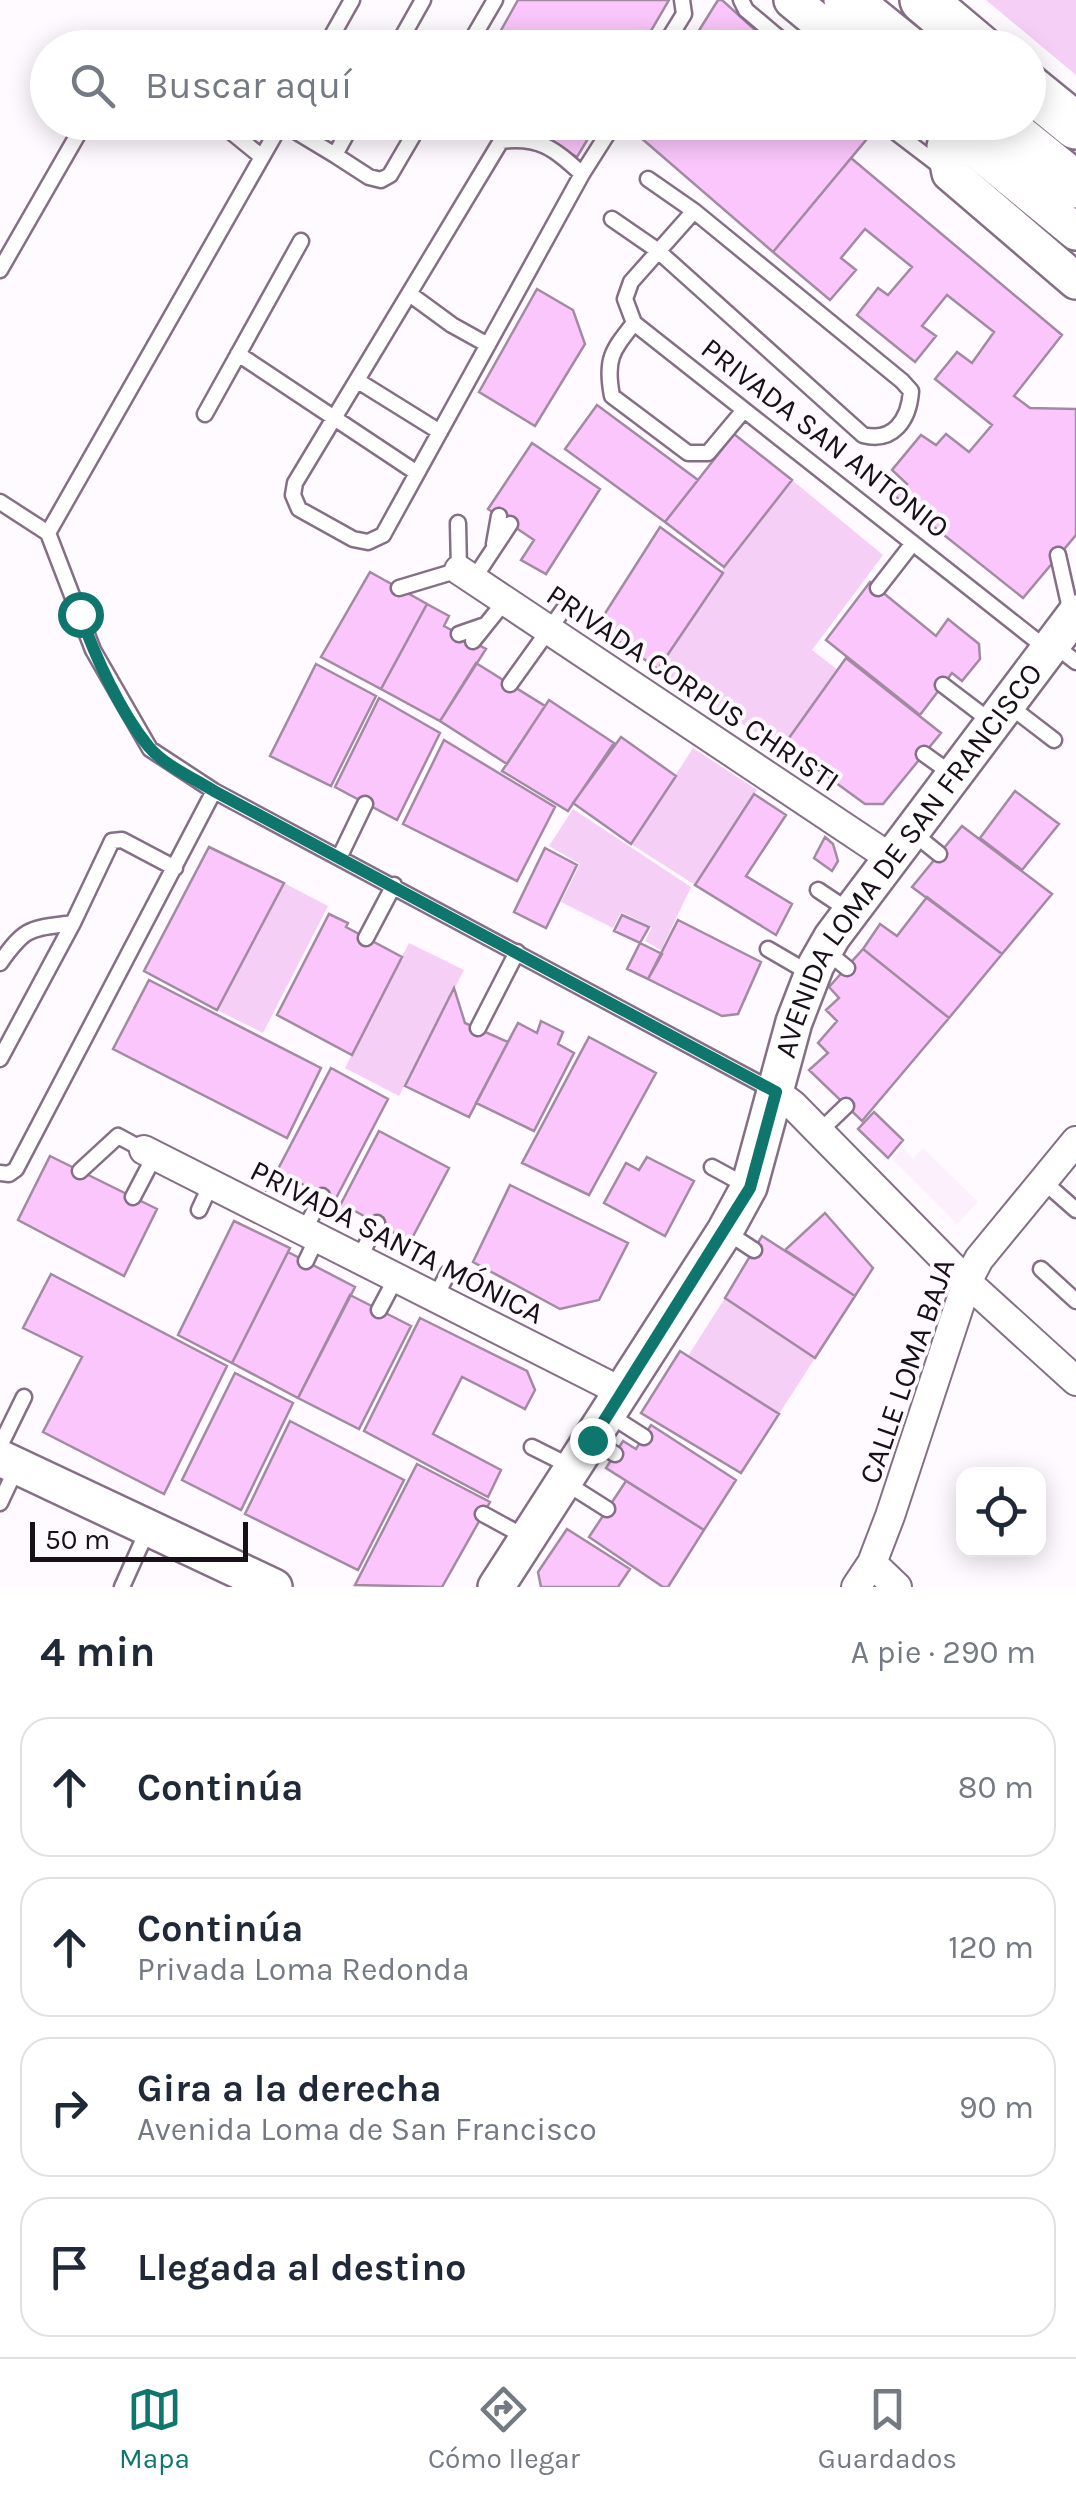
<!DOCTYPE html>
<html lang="es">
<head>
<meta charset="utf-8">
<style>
	:root { --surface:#fff; --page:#f6f6f7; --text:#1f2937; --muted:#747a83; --line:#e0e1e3; --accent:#0f766e }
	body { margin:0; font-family:Karla,sans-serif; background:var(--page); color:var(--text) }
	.controls { position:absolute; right:30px; bottom:30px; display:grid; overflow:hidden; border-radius:20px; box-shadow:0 5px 25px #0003 }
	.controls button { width:90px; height:90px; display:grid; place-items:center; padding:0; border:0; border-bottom:2px solid var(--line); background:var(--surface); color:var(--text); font:50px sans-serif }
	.scale { position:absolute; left:30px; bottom:25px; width:218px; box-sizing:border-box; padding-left:10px; border:5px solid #180f18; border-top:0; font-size:28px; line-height:35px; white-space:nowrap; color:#180f18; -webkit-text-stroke:8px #fffaff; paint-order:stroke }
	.stop { position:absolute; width:30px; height:30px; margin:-22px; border:8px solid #0f766e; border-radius:50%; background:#fff }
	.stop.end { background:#0f766e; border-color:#fff; box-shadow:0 2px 10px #0008 }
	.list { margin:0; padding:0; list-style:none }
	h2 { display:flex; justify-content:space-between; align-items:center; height:130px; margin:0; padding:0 40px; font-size:42px }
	h2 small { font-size:32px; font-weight:400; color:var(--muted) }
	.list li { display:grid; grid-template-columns:65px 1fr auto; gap:30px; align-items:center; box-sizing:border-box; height:140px; margin:0 20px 20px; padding:0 20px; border:2px solid var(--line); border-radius:30px }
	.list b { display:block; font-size:38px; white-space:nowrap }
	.list p { margin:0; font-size:32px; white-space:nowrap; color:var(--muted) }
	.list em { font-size:32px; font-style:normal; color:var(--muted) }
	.icon { flex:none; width:55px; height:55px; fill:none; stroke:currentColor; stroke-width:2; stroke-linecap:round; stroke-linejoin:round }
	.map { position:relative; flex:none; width:1076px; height:1587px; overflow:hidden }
	.search { position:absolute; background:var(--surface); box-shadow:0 5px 25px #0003; left:30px; right:30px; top:30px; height:110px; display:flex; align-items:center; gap:25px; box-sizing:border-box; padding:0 35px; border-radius:55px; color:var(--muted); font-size:38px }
	.sheet { height:770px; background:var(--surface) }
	nav { display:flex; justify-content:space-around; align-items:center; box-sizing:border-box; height:140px; border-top:2px solid var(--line); background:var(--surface); font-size:28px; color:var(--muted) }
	nav a { display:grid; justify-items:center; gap:5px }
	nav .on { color:var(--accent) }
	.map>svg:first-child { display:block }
	.built { fill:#fcf0fc }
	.green { fill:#f5cff5 }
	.building { fill:#fac6fb; stroke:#a28ba2; stroke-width:2.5 }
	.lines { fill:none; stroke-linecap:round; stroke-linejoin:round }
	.service-casing { stroke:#856f86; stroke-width:19 }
	.minor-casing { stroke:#856f86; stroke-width:32 }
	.tertiary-casing { stroke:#856f86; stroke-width:40 }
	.trunk-casing { stroke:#856f86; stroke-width:50 }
	.service { stroke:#fff; stroke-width:14 }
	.minor { stroke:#fff; stroke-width:28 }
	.tertiary { stroke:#fff; stroke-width:35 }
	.trunk { stroke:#fff; stroke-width:45 }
	.route { stroke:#0f766e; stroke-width:12 }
	.labels { text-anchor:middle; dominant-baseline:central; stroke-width:8; stroke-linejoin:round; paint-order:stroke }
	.street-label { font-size:30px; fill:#180f18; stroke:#fffaff }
</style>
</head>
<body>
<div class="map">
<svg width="1076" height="1587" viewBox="0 0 1076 1587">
	<rect width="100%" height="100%" fill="#fffaff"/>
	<path class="built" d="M902,1148l11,11 10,-11 55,54 -21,22 -65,-65z"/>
	<path class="green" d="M986,0h90v75z
		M792,480l91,75 -71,95 26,20 -57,79 -123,-80 66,-102z
		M693,748l64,42 -62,95 -64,-41z
		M573,809l118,78 -30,63 -16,-9 7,-14 -31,-15 -8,16 -52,-26 19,-38 -31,-18z
		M284,883l44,23 -65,127 -46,-23z
		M409,943l55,27 -65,126 -54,-28z
		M725,1298l90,60 -36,56 -91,-58z"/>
	<path class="building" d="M518,0h151l-28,48h-150z
		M718,0h4l53,48h-87z
		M516,122h82l-21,35z
		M639,122h219l13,12 -98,118 -140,-121z
		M851,158l211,177 -48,61 16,12 46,1v126l-53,63 -128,-102 12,-12 -15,-14 29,-35 15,10 10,-11 23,18 23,-27 -57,-46 22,-27 15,11 22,-31 -47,-37 -25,31 14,10 -21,26 -58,-47 21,-27 10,7 24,-28 -47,-38 -24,29 15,12 -26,30 -57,-48z
		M537,289l36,21 12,34 -50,82 -56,-34z
		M597,405l101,75 -33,42 -100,-73z
		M734,434l58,46 -68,87 -59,-45z
		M532,443l68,46 -54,85 -25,-14 13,-20 -46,-31z
		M660,527l63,46 -65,96 -61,-43z
		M370,572l57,32 -46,85 -60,-32z
		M870,582l66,54 12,-17 31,25 1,15 -18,22 -10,-8 -32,42 -94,-75z
		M427,604l22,12 -5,10 42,23 -46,72 -59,-32z
		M846,658l95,75 -58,71h-18l-81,-59z
		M476,663l69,43 -38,58 -67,-43z
		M316,664l60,32 -45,90 -61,-30z
		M379,698l61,35 -43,87 -62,-33z
		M549,700l65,43 -46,68 -66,-40z
		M621,737l55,39 -45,68 -58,-41z
		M444,740l111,67 -38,74 -114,-57z
		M1015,791l44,33 -37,46 -42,-32z
		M754,794l32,21 -40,61 46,28 -16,31 -81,-50z
		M962,826l90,68 -50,60 -90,-67z
		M825,837l8,7 5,17 -6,10 -18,-13z
		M209,847l75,36 -67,127 -73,-39z
		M545,848l32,17 -31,63 -32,-16z
		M927,897l75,57 -53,64 -86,-69 17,-25 17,12z
		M329,914l19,9 -2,4 56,30 -50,98 -75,-40z
		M622,915l27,12 -9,16 -26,-12z
		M678,920l83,42 -23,52 -16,2 -74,-37z
		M640,943l22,11 -14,25 -21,-10z
		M863,949l86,69 -87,103 -53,-51 19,-17 -10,-10 19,-22 -11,-11 13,-12 -10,-11z
		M149,980l172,88 -34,70 -174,-89z
		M454,988l11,35 43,19 -39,75 -64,-31z
		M541,1021l22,11 -5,12 16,9 -40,78 -58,-28 42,-80 19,10z
		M589,1037l67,36 -67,122 -67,-32z
		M331,1068l57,31 -54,103 -39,-22 -28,10z
		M874,1112l29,28 -15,18 -30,-29z
		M379,1131l70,37 -39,74 -55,-31 -21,6z
		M50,1156l107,53 -33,67 -106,-56z
		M647,1157l47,24 -29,55 -61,-33 22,-40 13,7z
		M510,1185l118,58 -29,57 -39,9 -87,-47z
		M825,1213l48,55 -18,28 -70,-46z
		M234,1221l56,27 -58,115 -54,-28z
		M762,1236l93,60 -40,62 -90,-60z
		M288,1252l67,35 -57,111 -66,-35z
		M51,1274l176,92 -63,128 -121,-62 39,-75 -59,-29z
		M350,1295l61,31 -52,103 -61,-31z
		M420,1318l107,53 8,19 -10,19 -63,-32 -29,57 68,36 -13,27 -124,-66z
		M680,1351l99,63 -38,59 -100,-60z
		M235,1373l58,30 -52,107 -59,-30z
		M290,1421l114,59 -46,90 -113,-56z
		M651,1425l85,55 -32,50 -98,-62 17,-27 13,8z
		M417,1464l73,38 -48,85 -87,-2z
		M626,1481l78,49 -36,57h-5l-74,-50z
		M567,1529l63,40 -12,18h-77l-3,-15z"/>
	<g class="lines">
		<g class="service-casing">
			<path id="service" d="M741,0l5,10 45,38
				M325,48l27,-48
				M396,48l27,-48
				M467,48l28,-48
				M663,48l21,-34 -2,-14
				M219,122l43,35
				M282,122l-234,411 45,117 57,99 64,42 560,300
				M353,122l-18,33 34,22 12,3 9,-5 31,-53
				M882,122l59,45
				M282,123l53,32
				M582,174c-28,-25 -42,-38 -81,-33l-206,342 -2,12 6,14 54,30 15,3 15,-7 199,-361 33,-52
				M694,211l-63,71 -6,17 9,24 413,326
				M612,219l45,31 206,185c30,8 46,-15 48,-44l-9,-10 -208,-170 -46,-32
				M0,270l85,-148
				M411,295l41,30 36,20
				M634,323c-22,28 -29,36 -22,73l76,57h20l36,-43
				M238,354l179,119
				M358,381l82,51
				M205,414l96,-173
				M0,502l48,31
				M494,544l5,-28
				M1058,555l13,58
				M473,580l37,-56
				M399,588l60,-18 -1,-47
				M878,588l35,-45
				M459,634l26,-9
				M473,641l32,-40
				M1053,644l23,18
				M510,684l56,-78
				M943,685l50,38
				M1007,704l47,36
				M924,754l28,20
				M913,833l26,21
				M340,856l25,-52
				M818,890l33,22
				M366,938l28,-53
				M768,949l43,25
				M825,950l22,18
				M0,963c26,-37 30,-34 73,-40
				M478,1028l39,-76
				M0,1059l73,-136 39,-82 10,-1 53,28
				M820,1131l26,-25
				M712,1167l35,19
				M80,1171l38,-35 26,14
				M0,1173l9,1 7,-5 198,-378
				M1043,1181l33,29
				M133,1197l22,-42
				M199,1210l12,-26
				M304,1231l18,-35
				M725,1231l29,19
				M359,1259l18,-36
				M306,1261l11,-23
				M1041,1269l35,32
				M435,1298l13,-25
				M379,1310l17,-32
				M608,1414l36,23
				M592,1440l23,14
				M0,1446l24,-49
				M532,1447l40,20
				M566,1483l41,26
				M0,1503l17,-36
				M483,1514l44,24
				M122,1587l26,-58"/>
		</g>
		<g class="minor-casing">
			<path id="minor" d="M459,570l433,289
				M776,1092l17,13 174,177 109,99
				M144,1150l478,242
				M872,1563l25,24
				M856,1587l16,-24 18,-47 77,-234 12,-23 97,-118"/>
		</g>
		<g class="tertiary-casing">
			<g id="tertiary">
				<path d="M792,0l58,48"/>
				<path d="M942,122l134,110"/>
				<path d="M949,128l-4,19 5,26 126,108"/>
				<path d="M0,1458l274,129"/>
				<path id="s1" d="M496,1587l229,-356 24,-44 45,-165 22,-57 16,-28 244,-324"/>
			</g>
		</g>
		<g class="trunk-casing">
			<path id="trunk" d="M847,0l59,48
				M923,0l57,48
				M1028,87l48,39
				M998,122l78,63"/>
		</g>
		<use href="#service" class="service"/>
		<use href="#minor" class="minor"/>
		<use href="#tertiary" class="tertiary"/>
		<use href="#trunk" class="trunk"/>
	</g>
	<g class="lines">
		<path class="route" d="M80,614c15,42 40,98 69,133 15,18 44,31 65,44l562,301 -26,96 -158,252"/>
	</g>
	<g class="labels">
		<g class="street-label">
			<text transform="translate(825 438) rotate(38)">PRIVADA SAN ANTONIO</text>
			<text transform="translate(693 688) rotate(34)">PRIVADA CORPUS CHRISTI</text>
			<text stroke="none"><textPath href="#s1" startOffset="842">AVENIDA LOMA DE SAN FRANCISCO</textPath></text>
			<text transform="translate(397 1242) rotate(27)">PRIVADA SANTA MÓNICA</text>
			<text transform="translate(907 1371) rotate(-71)">CALLE LOMA BAJA</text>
		</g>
	</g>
</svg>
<div class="controls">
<button><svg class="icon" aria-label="locate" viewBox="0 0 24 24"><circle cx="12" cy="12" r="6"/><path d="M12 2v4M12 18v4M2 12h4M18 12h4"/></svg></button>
</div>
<div class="scale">50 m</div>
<div class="stop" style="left:80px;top:614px"></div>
<div class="stop end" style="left:592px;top:1440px"></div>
<div class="search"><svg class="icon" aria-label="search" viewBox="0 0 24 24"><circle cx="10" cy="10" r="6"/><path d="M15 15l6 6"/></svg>Buscar aquí</div>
</div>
<section class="sheet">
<h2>4 min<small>A pie · 290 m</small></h2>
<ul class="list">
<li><svg class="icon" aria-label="ahead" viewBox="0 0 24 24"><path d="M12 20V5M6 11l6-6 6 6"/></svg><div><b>Continúa</b></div><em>80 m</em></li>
<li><svg class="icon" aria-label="ahead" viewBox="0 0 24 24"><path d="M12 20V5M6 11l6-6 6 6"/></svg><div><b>Continúa</b><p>Privada Loma Redonda</p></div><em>120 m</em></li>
<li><svg class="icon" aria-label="right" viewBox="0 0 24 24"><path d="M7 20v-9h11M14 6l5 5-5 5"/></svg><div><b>Gira a la derecha</b><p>Avenida Loma de San Francisco</p></div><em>90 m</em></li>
<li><svg class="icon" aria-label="arrive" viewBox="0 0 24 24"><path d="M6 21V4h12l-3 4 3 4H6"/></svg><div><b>Llegada al destino</b></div></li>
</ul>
</section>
<nav>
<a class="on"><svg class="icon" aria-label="map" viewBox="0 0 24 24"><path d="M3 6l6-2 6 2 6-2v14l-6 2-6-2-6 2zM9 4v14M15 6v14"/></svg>Mapa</a>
<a><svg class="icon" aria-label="directions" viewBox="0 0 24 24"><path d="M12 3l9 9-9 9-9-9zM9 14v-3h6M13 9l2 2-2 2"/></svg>Cómo llegar</a>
<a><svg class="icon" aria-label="saved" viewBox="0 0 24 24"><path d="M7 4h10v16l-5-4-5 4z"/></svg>Guardados</a>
</nav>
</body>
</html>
